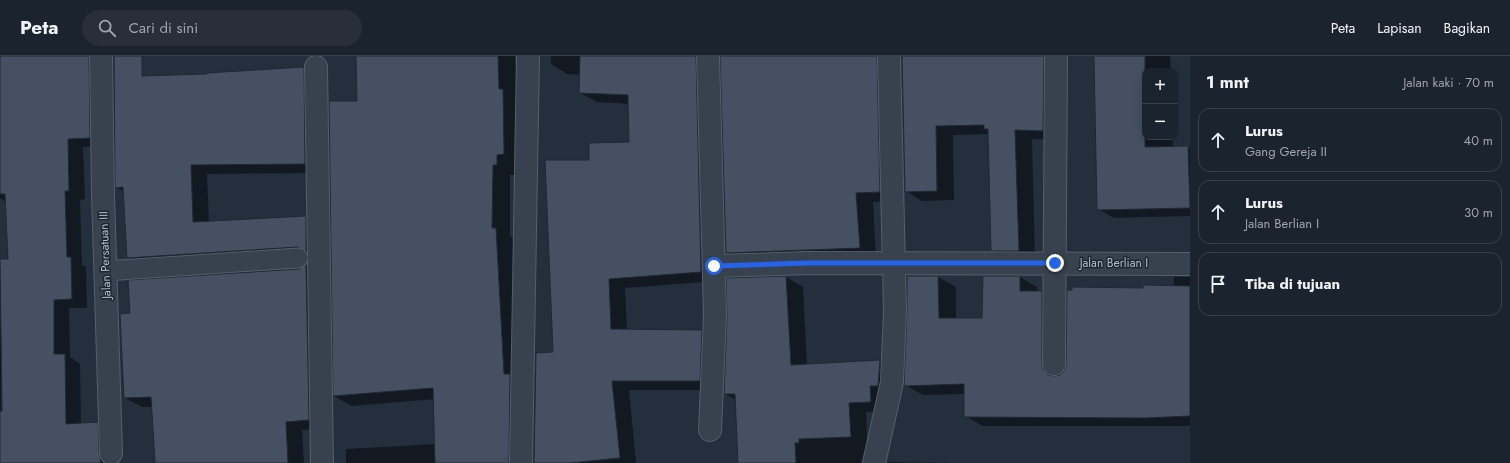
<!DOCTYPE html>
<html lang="id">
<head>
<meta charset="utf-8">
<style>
	:root { --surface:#1b232e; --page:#282f3a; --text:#f1f3f6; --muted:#a0a4aa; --line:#39404a }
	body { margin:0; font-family:Jost,sans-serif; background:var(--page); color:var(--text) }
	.controls { position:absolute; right:12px; top:12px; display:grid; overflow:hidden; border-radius:8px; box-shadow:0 2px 10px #0003 }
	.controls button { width:36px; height:36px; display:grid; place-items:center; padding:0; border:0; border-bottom:1px solid var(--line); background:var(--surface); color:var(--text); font:20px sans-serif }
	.stop { position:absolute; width:12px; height:12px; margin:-9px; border:3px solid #2563eb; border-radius:50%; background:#fff }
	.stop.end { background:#2563eb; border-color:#fff; box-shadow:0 1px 4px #0008 }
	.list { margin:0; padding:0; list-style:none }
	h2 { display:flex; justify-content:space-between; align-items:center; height:52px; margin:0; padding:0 16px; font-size:17px }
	h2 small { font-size:13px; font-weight:400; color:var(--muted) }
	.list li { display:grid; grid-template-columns:26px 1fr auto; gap:12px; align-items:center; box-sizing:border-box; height:64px; margin:0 8px 8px; padding:0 8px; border:1px solid var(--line); border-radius:12px }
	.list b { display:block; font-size:15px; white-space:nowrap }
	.list p { margin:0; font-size:13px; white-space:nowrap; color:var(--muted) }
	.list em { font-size:13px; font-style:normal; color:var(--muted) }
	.icon { flex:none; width:22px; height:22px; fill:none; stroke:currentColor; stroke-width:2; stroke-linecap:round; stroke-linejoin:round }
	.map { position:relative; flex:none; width:1190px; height:407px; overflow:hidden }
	header { display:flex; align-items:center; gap:24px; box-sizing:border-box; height:56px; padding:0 20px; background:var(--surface); border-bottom:1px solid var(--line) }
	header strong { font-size:19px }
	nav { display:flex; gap:22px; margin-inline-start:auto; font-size:14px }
	.search { width:280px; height:36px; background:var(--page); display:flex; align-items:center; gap:10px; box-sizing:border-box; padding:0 14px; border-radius:22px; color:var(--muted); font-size:15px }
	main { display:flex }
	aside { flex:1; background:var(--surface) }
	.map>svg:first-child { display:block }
	.shadow { fill:#0007 }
	.building { fill:#455162; stroke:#1f2835 }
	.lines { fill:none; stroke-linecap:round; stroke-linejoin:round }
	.lane-casing { stroke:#565f6c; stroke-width:21 }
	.street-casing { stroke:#565f6c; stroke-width:24 }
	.lane { stroke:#38414e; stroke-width:19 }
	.street { stroke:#38414e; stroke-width:22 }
	.route { stroke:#2563eb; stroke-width:5 }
	.labels { text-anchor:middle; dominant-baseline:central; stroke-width:3; stroke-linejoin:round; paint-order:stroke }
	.street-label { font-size:12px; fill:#b4bcc9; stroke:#1d2633 }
</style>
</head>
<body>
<header>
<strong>Peta</strong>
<div class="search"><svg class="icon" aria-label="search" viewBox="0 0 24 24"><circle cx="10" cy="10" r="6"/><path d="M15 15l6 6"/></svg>Cari di sini</div>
<nav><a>Peta</a><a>Lapisan</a><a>Bagikan</a></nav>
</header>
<main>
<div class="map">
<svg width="1190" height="407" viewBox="0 0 1190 407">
	<rect width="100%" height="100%" fill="#242f3e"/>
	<path class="shadow" d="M0,0h87l1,11 16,9 1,70 -22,1 2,52 -5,1 2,65 4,2 1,41h-18l1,49 10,7 1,60 16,-1 16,9 2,31h-115v-203h9l-3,-58 -6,-4z
		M357,0h158l7,108h-8l1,11h-5v61l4,3 12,224h-180v-14l90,-5 -1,-45 -83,7 -18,-10 24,-294z
		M551,0h166l1,225 -93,7 2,42 75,1 16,9 -2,50h-87l7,73h-102l3,-109 17,-1 36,-192 40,-18 -1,-39 -32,-2 -17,-9 1,-18 -14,-1 -16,-10z
		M722,0h176l-2,145 -23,1 3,55 -132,5 -17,-9z
		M903,0h162l-5,84 -28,-1 3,121h-27l-16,-10 -3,-116 -36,1 1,65 -32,1 -16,-10z
		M1095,0h75l1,15h-26v66h28v10l17,1v68l-76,2 -16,-9z
		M303,12l17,10 1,95 -114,1 2,48 97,-5 16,10 -7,29 -171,11 -16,-9 -3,-66 -9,-5 92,-112z
		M306,210l17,9 2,154 -23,1 2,33h-148l-3,-56h-11l-17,-9 6,-84 168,-44z
		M786,221l17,10 4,78 73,-4 17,10 -10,40 -21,1 2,51h-129l-3,-63 -11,-6z
		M908,221h30l18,10v32h27l37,-42 17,10v5h5l17,10v74l85,-87 30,-2v-10h16v149h-207l-18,-10v-22l-42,1 -18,-10 3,-73z
		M888,406l74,1h1h-75z"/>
	<path class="building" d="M0,0h89l1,82 -22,1 1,52h-4l2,66h4l1,42 -18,1v54h11l1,70 32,-2 1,31 2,10h-101v-52h2l-2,-152h8l-3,-65h-5z
		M114,0h28v20l65,-2v-1l97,-6 1,97 -114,1 2,57 113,-6v35l-9,-4 -170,11 -4,-71 -8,1z
		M356,0h142l1,33h4l1,65 -7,1v10h-4l-1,63h4l8,146h6l-1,89h-74l-2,-75 -100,8 -4,-295h28z
		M580,0h116l5,216 -92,7 2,50 91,1 -2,51h-88l8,77 -50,5h-36l2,-110 17,-1 -8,-192h44v-17l40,-1 -1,-47 -49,-2z
		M720,0h157l3,136 -24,1 4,55 -134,5z
		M902,0h142l-1,75 -28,-1 4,121h-28l-3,-122h-4v-4l-48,1 1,65 -32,1z
		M1094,0h51v91l43,-1 2,62 -93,2z
		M306,209l3,155 -23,2 2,41h-133l-4,-66 -27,1 -4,-84 10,-1 -2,-33 171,-11z
		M786,220l5,89 89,-5 -2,26h-8l1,16 -22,1 2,34 -52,2v4h-4l1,20h-58l-3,-69h-11l3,-77 -1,-39z
		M907,220h31l1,42h43l1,-42h37v15h22v73l1,6 5,5 6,1 6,-1 5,-5 1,-6 1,-74h5v-3l71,1v-3l47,1v130l-45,2 -181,-1v-33l-60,2 3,-74z"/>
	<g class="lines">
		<g class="lane-casing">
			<path id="lane" d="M105,215l193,-13"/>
		</g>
		<g class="street-casing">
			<path id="street" d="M101,0l2,139 8,258
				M708,0l7,260 -5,114
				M316,11l6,396
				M714,210l93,-3 383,1
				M1054,308l2,-308
				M521,407l7,-407
				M874,407l18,-81 3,-71 -6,-255"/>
		</g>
		<use href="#lane" class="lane"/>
		<use href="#street" class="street"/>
	</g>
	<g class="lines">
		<path class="route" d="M714,210l93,-3h248"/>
	</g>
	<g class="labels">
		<g class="street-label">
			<text transform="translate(105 199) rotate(-92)">Jalan Persatuan III</text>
			<text x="1114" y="207">Jalan Berlian I</text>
		</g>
	</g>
</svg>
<div class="controls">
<button>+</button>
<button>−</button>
</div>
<div class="stop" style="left:714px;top:210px"></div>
<div class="stop end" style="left:1055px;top:207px"></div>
</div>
<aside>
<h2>1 mnt<small>Jalan kaki · 70 m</small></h2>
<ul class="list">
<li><svg class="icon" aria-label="ahead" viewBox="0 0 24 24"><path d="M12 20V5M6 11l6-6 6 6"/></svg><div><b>Lurus</b><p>Gang Gereja II</p></div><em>40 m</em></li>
<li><svg class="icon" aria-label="ahead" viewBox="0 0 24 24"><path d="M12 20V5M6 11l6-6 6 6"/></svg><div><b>Lurus</b><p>Jalan Berlian I</p></div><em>30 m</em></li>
<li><svg class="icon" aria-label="arrive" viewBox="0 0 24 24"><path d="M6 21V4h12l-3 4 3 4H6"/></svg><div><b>Tiba di tujuan</b></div></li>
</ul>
</aside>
</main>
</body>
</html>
